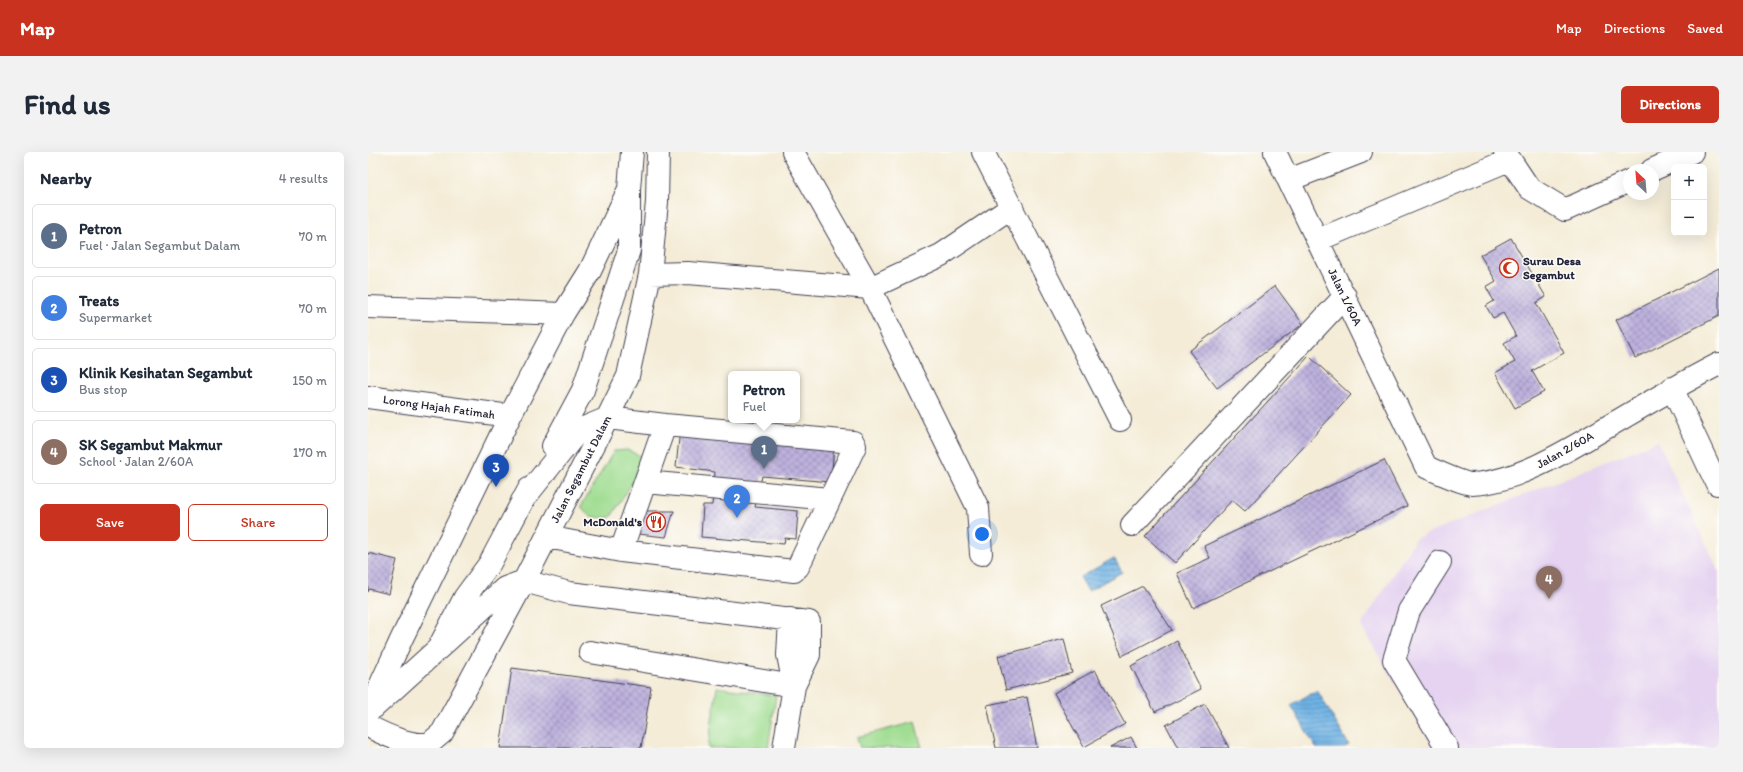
<!DOCTYPE html>
<html lang="en">
<head>
<meta charset="utf-8">
<style>
	:root { --surface:#fff; --page:#f2f2f3; --text:#1f2937; --muted:#747a83; --line:#e0e1e3; --accent:#c8321e }
	body { margin:0; font-family:Itim,sans-serif; background:var(--page); color:var(--text) }
	.controls { position:absolute; right:12px; top:12px; display:grid; overflow:hidden; border-radius:6px; box-shadow:0 4px 16px #0002 }
	.controls button { width:36px; height:36px; display:grid; place-items:center; padding:0; border:0; border-bottom:1px solid var(--line); background:var(--surface); color:var(--text); font:20px sans-serif }
	.compass { position:absolute; left:1255px; top:12px; width:36px; height:36px; border-radius:50%; background:var(--surface); box-shadow:0 4px 16px #0002; rotate:334deg }
	.you { position:absolute; left:614px; top:382px; width:14px; height:14px; margin:-10px; border:3px solid #fff; border-radius:50%; background:#1a73e8; box-shadow:0 0 0 6px #1a73e833 }
	.badge { display:grid; place-items:center; width:26px; height:26px; border-radius:50%; background:var(--accent); color:#fff; font-size:13px; font-weight:700 }
	.pin { position:absolute; translate:-50% -33px; filter:drop-shadow(0 1px 2px #0008) }
	.pin::after { content:''; position:absolute; top:21px; width:14px; height:12px; background:inherit; clip-path:polygon(0 0,100% 0,50% 100%) }
	.popup { position:absolute; left:360px; top:219px; width:72px; height:52px; box-sizing:border-box; display:grid; place-content:center; border-radius:6px; background:var(--surface); filter:drop-shadow(0 1px 3px #0005); font-size:13px; white-space:nowrap; color:var(--muted) }
	.popup b { font-size:15px; color:var(--text) }
	.popup::after { content:''; position:absolute; left:50%; top:100%; margin-left:-8px; border:8px solid transparent; border-top-color:var(--surface) }
	.list { margin:0; padding:0; list-style:none }
	h2 { display:flex; justify-content:space-between; align-items:center; height:52px; margin:0; padding:0 16px; font-size:17px }
	h2 small { font-size:13px; font-weight:400; color:var(--muted) }
	.list li { display:grid; grid-template-columns:26px 1fr auto; gap:12px; align-items:center; box-sizing:border-box; height:64px; margin:0 8px 8px; padding:0 8px; border:1px solid var(--line); border-radius:6px }
	.list b { display:block; font-size:15px; white-space:nowrap }
	.list p { margin:0; font-size:13px; white-space:nowrap; color:var(--muted) }
	.list em { font-size:13px; font-style:normal; color:var(--muted) }
	.actions { display:flex; gap:8px; padding:12px 16px }
	.actions a { flex:1; padding:9px 0; border:1px solid var(--accent); border-radius:6px; text-align:center; font-size:14px; color:var(--accent) }
	.actions .main { background:var(--accent); color:#fff }
	.map { position:relative; flex:none; width:1351px; height:596px; overflow:hidden; border-radius:6px }
	header { display:flex; align-items:center; gap:24px; box-sizing:border-box; height:56px; padding:0 20px; background:var(--accent); color:#fff }
	header strong { font-size:19px }
	nav { display:flex; gap:22px; margin-inline-start:auto; font-size:14px }
	.intro { display:flex; align-items:center; justify-content:space-between; box-sizing:border-box; height:96px; padding:0 24px }
	h1 { margin:0; font-size:28px }
	.button { padding:10px 18px; border-radius:6px; background:var(--accent); color:#fff; font-size:14px; font-weight:700 }
	main { display:flex; gap:24px; padding:0 24px }
	aside { flex:1; background:var(--surface); border-radius:6px; box-shadow:0 4px 16px #0002 }
	.map>svg:first-child { display:block }
	.built { fill:#e5d3f1 }
	.green { fill:#a0dd92; stroke:#618066 }
	.water { fill:url(#water-rules); stroke:#486a90 }
	.building { fill:url(#building-cross-hatch) }
	.lines { fill:none; stroke-linecap:round; stroke-linejoin:round }
	.minor-casing { stroke:#424052; stroke-width:24 }
	.minor { stroke:#fff; stroke-width:22 }
	.labels { text-anchor:middle; dominant-baseline:central; stroke-width:3; stroke-linejoin:round; paint-order:stroke }
	.poi-label { font-size:12px; font-weight:bold; fill:#22223b; stroke:#fdfcf7; text-anchor:start }
	.street-label { font-size:12px; fill:#22223b; stroke:#fdfcf7 }
</style>
</head>
<body>
<header>
<strong>Map</strong>
<nav><a>Map</a><a>Directions</a><a>Saved</a></nav>
</header>
<div class="intro"><h1>Find us</h1><a class="button">Directions</a></div>
<main>
<aside>
<h2>Nearby<small>4 results</small></h2>
<ul class="list">
<li><span class="badge" style="background:#5c6f8a">1</span><div><b>Petron</b><p>Fuel · Jalan Segambut Dalam</p></div><em>70 m</em></li>
<li><span class="badge" style="background:#3f7fe0">2</span><div><b>Treats</b><p>Supermarket</p></div><em>70 m</em></li>
<li><span class="badge" style="background:#1a4fb4">3</span><div><b>Klinik Kesihatan Segambut</b><p>Bus stop</p></div><em>150 m</em></li>
<li><span class="badge" style="background:#8d6e63">4</span><div><b>SK Segambut Makmur</b><p>School · Jalan 2/60A</p></div><em>170 m</em></li>
</ul>
<div class="actions"><a class="main">Save</a><a>Share</a></div>
</aside>
<div class="map">
<svg width="1351" height="596" viewBox="0 0 1351 596">
	<defs>
		<pattern id="water-rules" width="6" height="5" patternUnits="userSpaceOnUse"><rect width="6" height="5" fill="#6eb2e4"/><path d="M0 2.5h6" fill="none" stroke="#5a90ba"/></pattern>
		<pattern id="building-cross-hatch" width="8" height="8" patternUnits="userSpaceOnUse"><rect width="8" height="8" fill="#beb2de"/><path d="M0 0l8 8M0 8l8-8" fill="none" stroke="#9a90b5"/></pattern>
	</defs>
	<rect width="100%" height="100%" fill="#fdfcf7"/>
	<filter id="ink" filterUnits="userSpaceOnUse"><feTurbulence type="fractalNoise" baseFrequency=".025" numOctaves="2"/><feDisplacementMap in="SourceGraphic" scale="8" xChannelSelector="R" yChannelSelector="G"/><feConvolveMatrix kernelMatrix="1 2 1 2 8 2 1 2 1" color-interpolation-filters="sRGB"/></filter>
	<filter id="wash" filterUnits="userSpaceOnUse"><feTurbulence type="fractalNoise" baseFrequency=".012" numOctaves="4" result="noise"/><feDisplacementMap in="SourceGraphic" scale="16" xChannelSelector="R" yChannelSelector="G"/><feGaussianBlur stdDeviation="0.9" result="paint"/><feColorMatrix in="noise" values="0 0 0 0 0 0 0 0 0 0 0 0 0 0 0 0 0 1.4 0 .05"/><feComposite in="paint" operator="in"/></filter>
	<g filter="url(#wash)">
		<rect width="100%" height="100%" fill="#f4ecd7"/>
		<path class="built" d="M1290,289l61,131v176h-285l-73,-122 55,-88z"/>
		<path class="green" d="M259,298l14,6 1,11 -31,50c-15,1 -21,2 -30,-11l33,-55z
			M349,535l59,9 -8,52h-60z
			M547,570l7,26h-62l-3,-11z"/>
		<path class="water" d="M746,406l8,14 -34,19 -8,-14z
			M949,538l32,55 -5,3h-28l-25,-43z"/>
		<g id="blocks">
			<path class="building" d="M1143,86l35,59 -10,6 28,50 -32,18 12,21 -29,16 -20,-35 20,-11 -11,-19 12,-7 -13,-23 -10,5 -7,-12 8,-5 -8,-14 10,-6 -16,-26z
				M1351,116v48l-84,42 -19,-38z
				M907,134l28,38 -86,64 -28,-37z
				M941,204l42,39 -106,116 -13,-11 -57,63 -30,-27z
				M312,277l154,16 -3,37 -69,-6 -7,31 43,4 -2,28 -11,-1 -1,6 -83,-7 2,-32h9l3,-33 -39,-5z
				M1016,308l23,46 -214,102 -16,-35 33,-15 -6,-12z
				M276,359h30l-8,26 -28,-3z
				M0,401l29,7 -8,34 -20,-5 -1,3z
				M775,434l29,44 -50,26 -21,-50z
				M696,487l8,34 -66,17 -8,-34z
				M809,489l24,48 -46,23 -24,-46z
				M144,516l139,19 -10,61h-141z
				M727,518l30,54 -41,23 -30,-54z
				M659,545l10,51h-41l-9,-43z
				M837,552l24,44h-51l-12,-23z
				M763,585l6,11h-27z"/>
		</g>
	</g>
	<g filter="url(#ink)">
		<use href="#blocks" fill-opacity="0" stroke="#424052" stroke-width="1"/>
		<g class="lines">
			<g class="minor-casing">
				<path id="minor" d="M425,0l77,136 108,220 3,46
					M615,0l137,268
					M907,0l151,315c10,4 37,17 46,17 50,-2 107,-41 149,-65 32,-19 65,-38 98,-55
					M1137,0l24,36 36,22 64,-29
					M1284,18l40,-18
					M921,28l72,-28
					M950,88l191,-80
					M282,122l38,-1 182,15 71,-33 71,-48
					M0,155l195,7
					M1304,236l45,96
					M0,245l142,19
					M185,294l30,-56 46,-140v-61l3,-37
					M277,330l185,17
					M154,349l57,-71 29,-12 57,7 188,17 2,4 -57,121 -4,4 -173,-20 -74,-14
					M764,373l213,-229
					M253,399l44,-126
					M1072,410l-31,49 -15,49 53,88
					M156,429l45,12 240,29v33l-15,31
					M422,467l-2,36 6,31
					M70,497l27,-52 25,-34 39,-74
					M222,500l204,34 -10,62
					M5,556l132,-120 19,-7
					M0,560l34,-74 108,-222 53,-102 27,-43 39,-82
					M0,574c15,8 45,22 62,17 4,-3 8,-7 12,-10l82,-152 73,-142 31,-63 22,-102 7,-72 1,-50"/>
			</g>
			<use href="#minor" class="minor"/>
		</g>
	</g>
	<defs>
		<g id="mosque-ring" transform="scale(1)"><circle r="9.5" fill="#fdfcf7" stroke="#c8321e" stroke-width="1.5"/><path d="M3.5-4.9A6 6 0 1 0 3.5 4.9A5 5 0 1 1 3.5-4.9Z" fill="#c8321e"/></g>
		<g id="restaurant-ring" transform="scale(1)"><circle r="9.5" fill="#fdfcf7" stroke="#c8321e" stroke-width="1.5"/><path d="M-5-6h1v4h1v-4h1v4h1v-4h1v5L-1.5 .5V6h-2V.5L-5-1ZM5-6V6H3V1.5H1.5Q1.5-4 5-6Z" fill="#c8321e"/></g>
	</defs>
	<g fill-rule="evenodd">
		<use href="#mosque-ring" x="1141" y="116"/>
		<use href="#restaurant-ring" x="288" y="370"/>
	</g>
	<g class="labels">
		<g class="poi-label">
			<text x="1155" y="109">Surau Desa<tspan x="1155" dy="14">Segambut</tspan></text>
			<text x="274" y="370" text-anchor="end">McDonald's</text>
		</g>
		<g class="street-label">
			<text transform="translate(977 145) rotate(64)">Jalan 1/60A</text>
			<text transform="translate(71 255) rotate(8)">Lorong Hajah Fatimah</text>
			<text transform="translate(1197 298) rotate(-29)">Jalan 2/60A</text>
			<text transform="translate(213 317) rotate(-63)">Jalan Segambut Dalam</text>
		</g>
	</g>
</svg>
<div class="controls">
<button>+</button>
<button>−</button>
</div>
<svg class="compass" viewBox="-18 -18 36 36"><path d="M0-13l5 13h-10z" fill="#e53935"/><path d="M0 13l5-13h-10z" fill="#747a83"/></svg>
<div class="you"></div>
<div class="pin badge" style="left:396px;top:317px;background:#5c6f8a">1</div>
<div class="popup"><b>Petron</b>Fuel</div>
<div class="pin badge" style="left:369px;top:366px;background:#3f7fe0">2</div>
<div class="pin badge" style="left:128px;top:335px;background:#1a4fb4">3</div>
<div class="pin badge" style="left:1181px;top:447px;background:#8d6e63">4</div>
</div>
</main>
</body>
</html>
